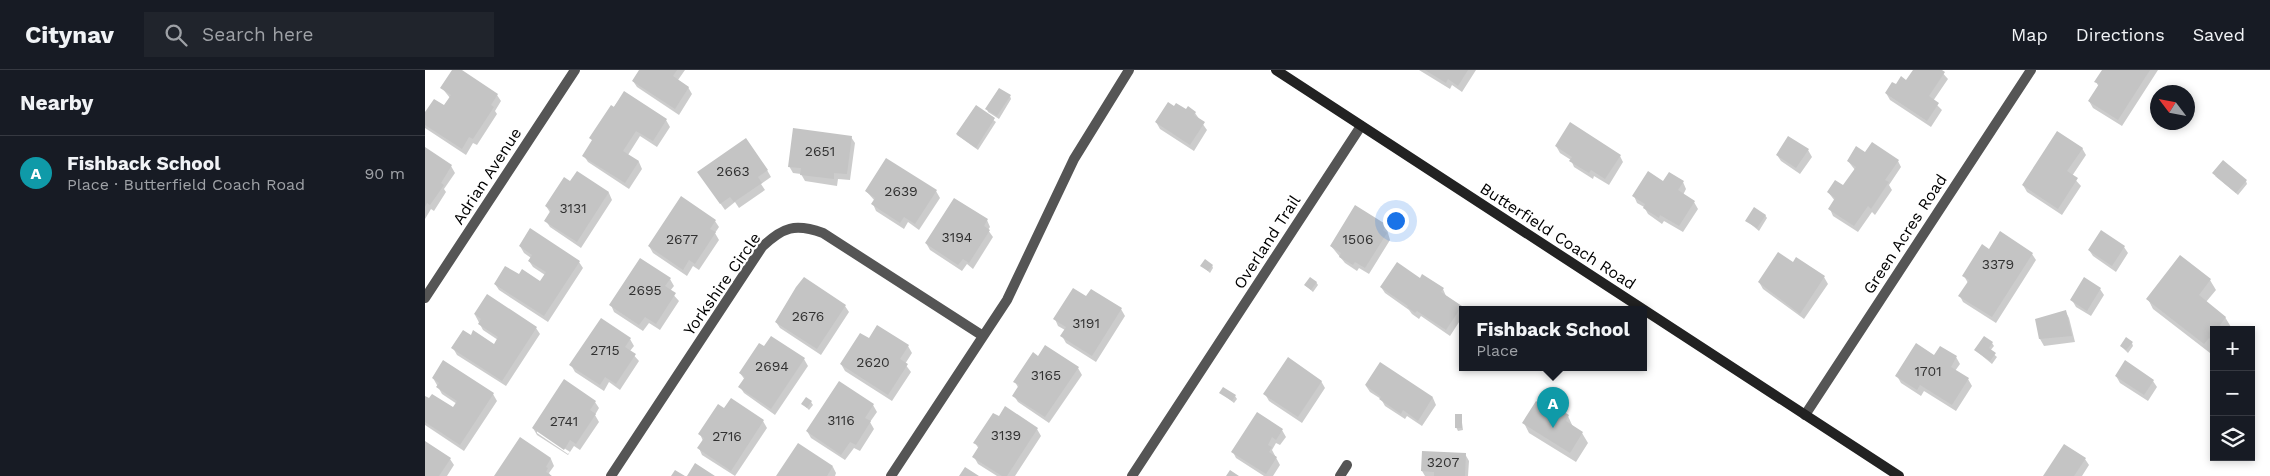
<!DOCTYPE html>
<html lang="en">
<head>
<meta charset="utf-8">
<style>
	:root { --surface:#171b24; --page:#20242c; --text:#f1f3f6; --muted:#9ea1a6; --line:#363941; --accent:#8c9099 }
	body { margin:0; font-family:"Work Sans",sans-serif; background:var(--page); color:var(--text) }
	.controls { position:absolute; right:15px; bottom:15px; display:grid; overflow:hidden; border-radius:0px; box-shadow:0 2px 8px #0003 }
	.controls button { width:45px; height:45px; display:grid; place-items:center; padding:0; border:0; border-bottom:1px solid var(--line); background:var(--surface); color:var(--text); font:25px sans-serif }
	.compass { position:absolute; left:1725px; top:15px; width:45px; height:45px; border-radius:50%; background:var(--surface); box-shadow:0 2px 8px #0003; rotate:302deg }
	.you { position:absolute; left:970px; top:150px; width:18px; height:18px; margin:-12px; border:4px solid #fff; border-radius:50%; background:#1a73e8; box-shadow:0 0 0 8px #1a73e833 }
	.badge { display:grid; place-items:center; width:32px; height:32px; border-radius:50%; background:var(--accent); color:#fff; font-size:16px; font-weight:700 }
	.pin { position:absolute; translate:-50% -41px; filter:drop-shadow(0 1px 2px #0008) }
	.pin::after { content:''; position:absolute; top:26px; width:18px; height:15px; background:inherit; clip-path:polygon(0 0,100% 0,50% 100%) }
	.popup { position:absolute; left:1034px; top:236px; width:188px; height:65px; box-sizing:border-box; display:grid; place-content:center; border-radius:0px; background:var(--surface); filter:drop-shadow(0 1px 4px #0005); font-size:16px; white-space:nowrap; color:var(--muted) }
	.popup b { font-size:19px; color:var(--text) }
	.popup::after { content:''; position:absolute; left:50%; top:100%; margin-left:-10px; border:10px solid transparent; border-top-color:var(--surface) }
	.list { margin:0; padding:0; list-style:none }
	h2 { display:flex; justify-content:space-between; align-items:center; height:65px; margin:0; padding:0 20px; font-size:21px }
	h2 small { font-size:16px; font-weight:400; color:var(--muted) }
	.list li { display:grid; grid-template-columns:32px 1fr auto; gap:15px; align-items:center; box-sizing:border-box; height:75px; padding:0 20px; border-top:1px solid var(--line) }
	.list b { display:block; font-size:19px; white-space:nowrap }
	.list p { margin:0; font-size:16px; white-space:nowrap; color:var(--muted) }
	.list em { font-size:16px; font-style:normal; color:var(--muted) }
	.icon { flex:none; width:28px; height:28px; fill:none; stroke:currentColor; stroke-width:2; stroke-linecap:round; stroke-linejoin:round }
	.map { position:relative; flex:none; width:1845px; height:406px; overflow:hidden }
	header { display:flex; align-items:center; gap:30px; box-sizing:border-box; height:70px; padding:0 25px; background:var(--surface); border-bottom:1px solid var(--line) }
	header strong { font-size:24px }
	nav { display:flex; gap:28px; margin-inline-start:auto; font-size:18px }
	.search { width:350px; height:45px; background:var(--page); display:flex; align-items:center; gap:12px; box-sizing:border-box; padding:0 18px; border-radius:0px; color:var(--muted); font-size:19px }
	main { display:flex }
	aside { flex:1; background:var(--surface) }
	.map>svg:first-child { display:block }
	.shadow { fill:#0003; fill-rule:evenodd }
	.building { fill:#c4c4c4 }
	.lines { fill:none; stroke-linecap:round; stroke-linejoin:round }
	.minor { stroke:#555; stroke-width:10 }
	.secondary { stroke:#222; stroke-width:10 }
	.labels { text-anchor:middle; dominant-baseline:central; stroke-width:4.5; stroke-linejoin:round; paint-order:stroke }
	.number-label { font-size:14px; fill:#313131 }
	.street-label { font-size:16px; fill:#000; stroke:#fff }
</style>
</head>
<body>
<header>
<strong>Citynav</strong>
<div class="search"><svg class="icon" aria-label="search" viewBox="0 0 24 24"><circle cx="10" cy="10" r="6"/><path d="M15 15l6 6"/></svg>Search here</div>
<nav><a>Map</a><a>Directions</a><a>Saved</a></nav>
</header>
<main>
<aside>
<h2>Nearby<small></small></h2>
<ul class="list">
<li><span class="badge" style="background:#0f9aa8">A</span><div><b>Fishback School</b><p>Place · Butterfield Coach Road</p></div><em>90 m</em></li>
</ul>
</aside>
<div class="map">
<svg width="1845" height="406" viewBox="0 0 1845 406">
	<rect width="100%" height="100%" fill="#fff"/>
	<path class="shadow" d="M29,0h6l37,25 4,6 -6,10 2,3 -20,31 -4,-2 -7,12 -41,-27v-14l19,-7 6,-9 -8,-10z
		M215,0h45l-7,10 10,7 4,7 -13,21 -42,-28 -4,-6z
		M994,0h57l-14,22 -10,-7 -2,4z
		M1489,0h26l8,9 -15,22 9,9 -11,17 -41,-27 -4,-7 10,-7 11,-4z
		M1678,0h55l-36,56 -29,-18 -4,-7 10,-14 -3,-5z
		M199,23l42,27 4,7 -13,20 -17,-11 -12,19 11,7 3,7 -13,20 -41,-27 -4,-6 9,-14 -2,-4z
		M585,26l1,3 -12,20 -11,-7 -1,-3z
		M551,37l20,15 -18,28 -21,-15z
		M750,37l20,6 12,17 -13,21 -34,-22 -4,-7z
		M426,67l4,6 -5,37 -12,-1 -1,7 -32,-5 -4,-7 -8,-1 -4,-7z
		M1131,76l64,10 3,6 -14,23 -15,-9 -1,3 -19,-12 -3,-7 -11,-7z
		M1657,78l4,7 -14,21 9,10 -19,29 -35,-23 -4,-7z
		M0,79l26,17 4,7 -11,16 2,3 -12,19 -3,-2 -6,10z
		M1383,80l4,7 -12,17 -19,-13 -4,-6z
		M1423,91h50l3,6 -12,18 3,5 -17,25 -3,-3 -14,20 -25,-16 -3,-7 5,-8 -7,-9 16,-5 11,-17z
		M342,100l4,7 -10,7 4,6 -26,18 -4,-6 -10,8 -22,-31z
		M152,103l32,20 3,7 -31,48 -31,-21 -4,-6 5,-7 -5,-8 24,-23z
		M1790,106l31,5 1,3 -9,11z
		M1258,112l3,7 -3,6 11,7 4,7 -15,23 -19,-11 -2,3 -14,-10 -4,-7 -7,-4 -3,-7 30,-13z
		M441,121h70l4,7 -21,32 -11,-8 -4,7 -28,-18 -3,-7 2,-3z
		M1340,145l2,3 -8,13 -12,-10z
		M562,150l3,7 -2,3 5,7 -20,32 -6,-5 -5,7 -32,-21 -4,-7z
		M290,151l4,6 -4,6 4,7 -20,30 -6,-4 -6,10 -34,-23 -4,-7z
		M961,156l4,14 -21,34 -10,-6 -2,3 -12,-8 -14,-17z
		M95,176l59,16 4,6 -35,54 -49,-32 -4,-6 24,-8 22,6 4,-7 -12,-8 -4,-6 2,-3 -7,-5z
		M1699,177l4,6 -12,19 -23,-16 -4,-6z
		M1564,181l43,3 4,6 -40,63 -33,-21 -3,-6 8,-13 -4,-7z
		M1755,187l30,23 6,10 -10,12 19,15 6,10 -3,3h-14v18l-4,5 -57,-44 -5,-10z
		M1368,194l31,13 4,7 -24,35 -41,-30 -4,-7z
		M787,195l1,3 -3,5 -8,-7z
		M245,209l4,7 -4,5 9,10 -19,29 -11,-7 -6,8 -29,-19 -3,-7z
		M891,212l2,3 -5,7 -8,-7z
		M956,217l62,2 3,7 15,11 2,9 -13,20 -29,-20 -2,3 -7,-5 -3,-4 -24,-17z
		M1675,219l4,6 -13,21 -15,-9 -4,-7z
		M662,228l34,11 4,7 -29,46 -30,-19 -4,-7 3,-6 -7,-4 -3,-7z
		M420,236l4,6 -28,43 -41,-27 -4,-6z
		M1641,242l3,6 6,24 -31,4 -4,-7 -4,-19z
		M50,245l61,13 4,6 -34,52 -49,-31 -4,-7 18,-12 24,9 3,-5 -15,-10z
		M346,268l33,21 4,7 -33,49 -31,-22 -4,-6 5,-7 -5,-7 25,-25z
		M205,269l4,7 -4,5 9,10 -19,29 -11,-8 -5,9 -29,-19 -4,-7z
		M444,270l39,6 4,7 -7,11 6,8 -19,29 -47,-30 -4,-7z
		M1567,273l2,3 -4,5 7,6 -5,7 -17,-14z
		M1707,273l1,3 -5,7 -7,-7z
		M1510,286l21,1 4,7 -5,7 13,8 4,7 -16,25 -32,-20 -3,5 -20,-13 -4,-7z
		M614,288l39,10 4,7 -33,48 -31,-21 -4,-6 5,-7 -4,-7z
		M956,294l52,34 3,7 -14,21 -15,-10 -2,3 -20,-13 -4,-7 -11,-7 -4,-6z
		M1691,306l37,5 4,6 -9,14 -28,-18z
		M8,308l60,16 4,7 -33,50 -39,-26v-28l28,12 4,-5 -15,-10z
		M896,311l4,7 -23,35 -33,-22 -4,-7z
		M414,313l34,22 4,7 -7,10 4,7 -14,22 -6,-3 -9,12 -34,-22 -4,-7z
		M796,323l14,3 2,3 -3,4z
		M170,332l4,6 -4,7 4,7 -19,28 -6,-4 -6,9 -31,-20 -4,-7zM112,360l33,22 -2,2 -31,-21z
		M386,332l2,3 -4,5 -6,-6z
		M299,340l39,11 4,7 -32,48 -33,-21 -3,-7 4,-7 -3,-7z
		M1036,345l2,15 -5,1 -2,-4z
		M1130,345l13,1 5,11 9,6 6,10 -12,19 -47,-29 -5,-10z
		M612,359l4,7 -26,40h-18l-19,-12 -4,-7 5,-8 -4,-6z
		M857,360l4,7 -6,8 -4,-2 -4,7 8,15 -7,11h-9l-28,-18 -3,-6z
		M95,369l31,20 3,7 -5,7 2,3h-55z
		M0,372l25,17 4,6 -7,11h-22z
		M998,382l42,2 4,7 -1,15h-43l-3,-5z
		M1660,389l4,6 -7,11h-38z
		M408,397l3,6 -1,3h-57z"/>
	<path class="building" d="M27,0h10l36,24 -7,11 3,2 -21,32 -4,-2 -7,12 -37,-24v-13l9,-13 10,6 7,-10 -11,-7z
		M214,0h38l-4,6 16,11 -14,22 -43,-28z
		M1000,0h43l-10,16 -10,-7 -2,4z
		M1488,0h29l3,2 -16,24 10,7 -12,18 -42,-28 7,-11 4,2 5,-8 5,4z
		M1677,0h48l-32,50 -30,-19 11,-17 -5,-2z
		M574,18l12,7 -14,21 -12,-7z
		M199,21l43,28 -14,22 -17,-10 -13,20 16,10 -14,22 -43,-27 10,-16 -3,-2 22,-33 3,2z
		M743,32l6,4 2,-3 10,6 2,-3 8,6 -2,3 11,7 -15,23 -35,-23z
		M551,35l19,13 -19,30 -20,-14z
		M1145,52l51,33 -16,24 -14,-9 -2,3 -20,-12 3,-4 -17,-11z
		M368,58l59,8 -5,38 -13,-1v6l-34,-4 1,-7 -13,-1z
		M1632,61l26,17 -16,23 11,7 -20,31 -36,-24z
		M1363,66l21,13 -13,19 -20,-13z
		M321,68l22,32 -10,7 4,6 -28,19 -4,-5 -10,7 -23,-32z
		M1447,72l27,18 -14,20 4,2 -18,27 -3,-3 -14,20 -26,-17 7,-11 -8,-6 8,-12 8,5 13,-18 -9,-6 9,-15 9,6z
		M0,77l27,18 -11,18 3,2 -14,20 -3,-2 -2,4z
		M461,88l51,32 -22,34 -11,-7 -4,6 -29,-19 4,-6 -10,-7z
		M1798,90l24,20 -11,13 -24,-20z
		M152,101l32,21 -32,50 -33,-21 7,-11 -6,-4 19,-29 6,4z
		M1223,101l15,10 6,-9 15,9 -6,9 17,11 -16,25 -19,-11 -1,3 -16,-10 2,-4 -13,-8z
		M256,126l35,24 -6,9 6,3 -21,32 -6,-4 -6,10 -35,-24z
		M529,128l34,21 -4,7 6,4 -21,33 -6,-4 -5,6 -33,-22z
		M930,135l32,20 -4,5 4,3 -22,35 -10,-6 -2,3 -14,-8 2,-4 -11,-7z
		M1329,137l12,8 -9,13 -12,-7z
		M105,158l50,33 -36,55 -50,-32 11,-18 14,8 3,-5 18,12 6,-9 -18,-11 4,-6 -13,-9z
		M1676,160l24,16 -13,20 -24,-16z
		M1575,161l33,22 -41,64 -34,-21 11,-16 -7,-4 20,-32 7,5z
		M1353,182l15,10 3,-5 29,19 -25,38 -42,-32z
		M1755,185l31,24 -12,16 27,22 -6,8 6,5h-12v11l-5,-3 -5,6 -58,-45z
		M215,188l31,20 -6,8 11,7 -20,31 -11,-7 -6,8 -30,-20z
		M780,189l8,6 -5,6 -8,-5z
		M972,192l23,16 2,-4 22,14 -3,4 21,14 -16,24 -29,-19 -2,2 -8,-6 1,-1 -28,-19z
		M379,207l42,28 -29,44 -42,-27 21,-35z
		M885,207l7,5 -6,8 -7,-5z
		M1659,207l17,11 -14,23 -17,-11z
		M648,218l13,8 5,-7 31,19 -30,48 -32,-20 6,-9 -13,-8z
		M62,224l50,33 -35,54 -51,-33 12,-18 8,5 2,-5 21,14 4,-7 -20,-13 3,-5 -7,-5z
		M1641,240l6,26 -33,3 -4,-20z
		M176,248l30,20 -6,9 11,7 -20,30 -11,-7 -5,8 -31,-20z
		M452,255l32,20 -9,14 8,5 -20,31 -48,-31 20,-31 9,5z
		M346,266l34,22 -34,51 -33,-22 7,-10 -6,-4 20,-30 5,3z
		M1559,266l9,6 -4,6 7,5 -6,8 -16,-11z
		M1701,267l7,5 -7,8 -6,-4z
		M1491,273l18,12 6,-9 17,10 -6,11 18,11 -17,27 -32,-20 -3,5 -22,-14z
		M620,275l34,22 -34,50 -33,-21 7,-11 -6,-3 20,-30 5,4z
		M863,287l34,24 -24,36 -35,-23z
		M18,290l51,33 -34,52 -35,-23v-26l4,2 3,-4 21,13 4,-6 -21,-14 3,-4 -7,-5z
		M1700,290l29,20 -10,15 -29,-19z
		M955,292l53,35 -15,24 -15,-11 -2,4 -22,-15 2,-2 -16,-12z
		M139,309l32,22 -6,9 6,4 -20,30 -6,-4 -6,10 -32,-22z
		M414,311l35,23 -9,14 6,3 -15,24 -6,-3 -9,13 -35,-24z
		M798,317l13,8 -4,6 -13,-8z
		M381,327l6,4 -5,7 -6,-4z
		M306,328l33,22 -33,51 -34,-23 7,-10 -6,-4 20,-30 6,4z
		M1111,331l18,12 4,-5 11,7 -3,6 17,11 -13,21 -48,-30z
		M580,336l33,22 -31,48h-5l-30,-19 7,-11 -6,-3 20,-30 6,3z
		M832,342l26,17 -7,11 -4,-3 -4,8 4,2 -3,5 8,5 -11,17 -35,-22z
		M1030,344h7v14h-7z
		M95,367l31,21 -5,9 2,1 -2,4 6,4h-58z
		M0,371l26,17 -12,18h-14z
		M373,373l35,23 -6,10h-51z
		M1639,374l22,14 -12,18h-31z
		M997,381l44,2 -1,23h-31v-4l-13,-1z
		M270,393l20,13h-28z
		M540,397l14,9h-20z
		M250,400l10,6h-14z
		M805,400l9,6h-13z"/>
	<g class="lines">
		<path class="minor" d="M0,228l150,-228
			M1380,345l226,-345
			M186,406l151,-229c21,-20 33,-24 61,-14l160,103
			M466,406l116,-176 67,-141 55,-89
			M707,406l229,-350
			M915,406l7,-11"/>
		<path class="secondary" d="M851,0l623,406"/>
	</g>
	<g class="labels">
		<g class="number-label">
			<text x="395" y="81">2651</text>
			<text x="308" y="101">2663</text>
			<text x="476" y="121">2639</text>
			<text x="148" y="138">3131</text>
			<text x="532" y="167">3194</text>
			<text x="257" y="169">2677</text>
			<text x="933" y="169">1506</text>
			<text x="1573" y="194">3379</text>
			<text x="220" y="220">2695</text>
			<text x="383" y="246">2676</text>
			<text x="661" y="253">3191</text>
			<text x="180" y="280">2715</text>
			<text x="448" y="292">2620</text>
			<text x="347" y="296">2694</text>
			<text x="1503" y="301">1701</text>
			<text x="621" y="305">3165</text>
			<text x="416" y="350">3116</text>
			<text x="139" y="351">2741</text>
			<text x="581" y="365">3139</text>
			<text x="302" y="366">2716</text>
			<text x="1018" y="392">3207</text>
		</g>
		<g class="street-label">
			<text transform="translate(62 106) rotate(-57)">Adrian Avenue</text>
			<text transform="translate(1480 164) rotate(-57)">Green Acres Road</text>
			<text transform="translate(1133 166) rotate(33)">Butterfield Coach Road</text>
			<text transform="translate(842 172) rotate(-57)">Overland Trail</text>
			<text transform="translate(297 214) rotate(-55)">Yorkshire Circle</text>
		</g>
	</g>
</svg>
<div class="controls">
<button>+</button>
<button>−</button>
<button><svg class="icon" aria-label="layers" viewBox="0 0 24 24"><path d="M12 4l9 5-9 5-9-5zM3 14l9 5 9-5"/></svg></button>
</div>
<svg class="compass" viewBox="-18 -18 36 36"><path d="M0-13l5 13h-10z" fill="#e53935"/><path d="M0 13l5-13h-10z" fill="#9ea1a6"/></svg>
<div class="you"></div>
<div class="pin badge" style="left:1128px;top:358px;background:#0f9aa8">A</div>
<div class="popup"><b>Fishback School</b>Place</div>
</div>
</main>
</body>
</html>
